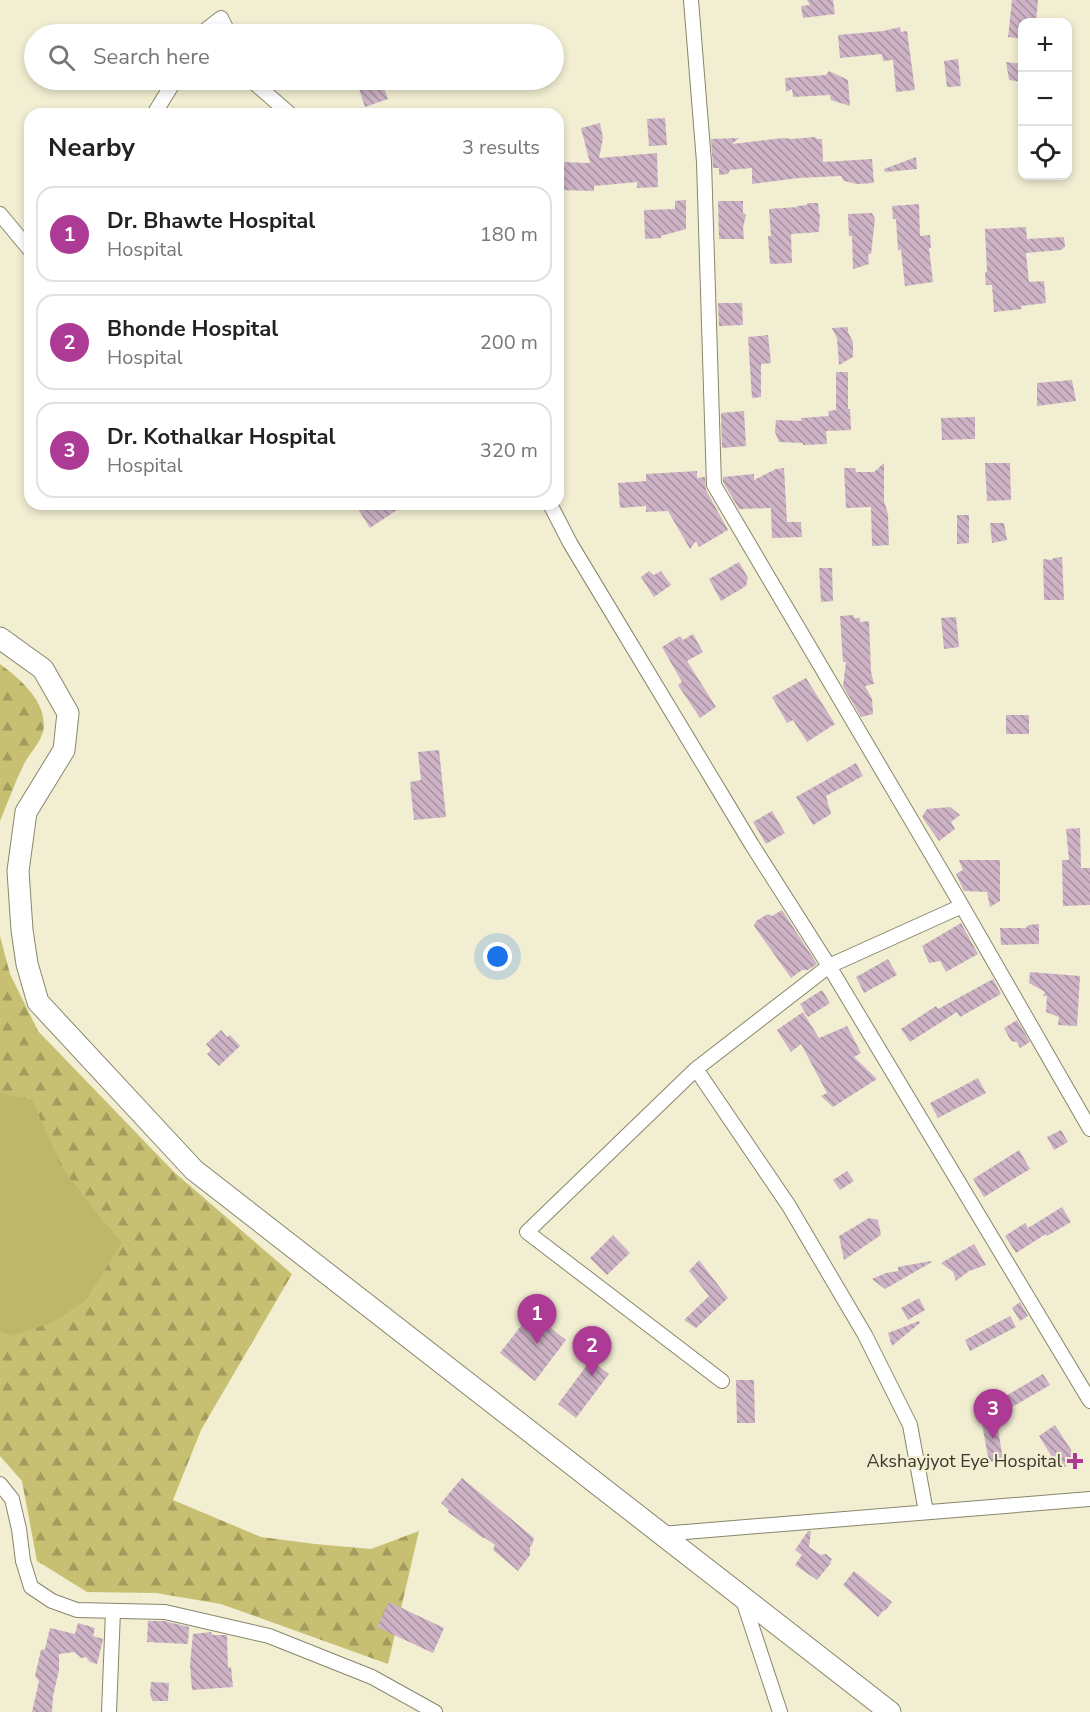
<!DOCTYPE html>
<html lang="en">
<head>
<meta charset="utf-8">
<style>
	:root { --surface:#fff; --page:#f2f2f2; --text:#222; --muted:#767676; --line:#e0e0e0; --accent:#ad3a94 }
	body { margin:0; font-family:"Nunito Sans",sans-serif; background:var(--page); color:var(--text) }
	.controls { position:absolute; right:18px; top:18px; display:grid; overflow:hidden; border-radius:12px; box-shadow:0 3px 9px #0003 }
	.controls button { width:54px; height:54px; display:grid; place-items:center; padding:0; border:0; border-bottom:2px solid var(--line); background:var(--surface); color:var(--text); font:30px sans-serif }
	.you { position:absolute; left:498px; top:957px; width:21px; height:21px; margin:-15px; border:4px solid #fff; border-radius:50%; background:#1a73e8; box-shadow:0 0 0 9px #1a73e833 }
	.badge { display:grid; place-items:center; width:39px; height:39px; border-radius:50%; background:var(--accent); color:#fff; font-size:20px; font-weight:700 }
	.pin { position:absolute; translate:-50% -50px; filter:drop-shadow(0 2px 3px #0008) }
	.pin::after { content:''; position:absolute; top:32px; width:21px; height:18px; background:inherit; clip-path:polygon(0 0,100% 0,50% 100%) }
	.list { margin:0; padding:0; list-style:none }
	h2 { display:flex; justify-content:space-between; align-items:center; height:78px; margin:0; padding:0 24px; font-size:26px }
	h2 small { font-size:20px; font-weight:400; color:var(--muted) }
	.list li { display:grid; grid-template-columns:39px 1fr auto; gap:18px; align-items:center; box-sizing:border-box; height:96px; margin:0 12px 12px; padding:0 12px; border:2px solid var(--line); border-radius:18px }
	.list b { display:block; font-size:22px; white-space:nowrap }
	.list p { margin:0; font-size:20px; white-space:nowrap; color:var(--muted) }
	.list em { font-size:20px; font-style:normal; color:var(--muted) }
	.icon { flex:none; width:33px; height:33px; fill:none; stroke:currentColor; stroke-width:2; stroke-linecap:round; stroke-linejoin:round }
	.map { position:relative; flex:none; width:1090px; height:1712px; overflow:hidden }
	.search { position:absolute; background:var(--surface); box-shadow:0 3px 9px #0003; left:24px; top:24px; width:540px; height:66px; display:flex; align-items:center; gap:15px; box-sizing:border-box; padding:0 21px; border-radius:33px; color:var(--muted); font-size:22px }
	.panel { position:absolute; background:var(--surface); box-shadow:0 3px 9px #0003; left:24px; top:108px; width:540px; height:402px; border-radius:18px }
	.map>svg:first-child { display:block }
	.forest { fill:url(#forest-firs) }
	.water { fill:#beb669 }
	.building { fill:url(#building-back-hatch) }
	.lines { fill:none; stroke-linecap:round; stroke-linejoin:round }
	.street-casing { stroke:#88866b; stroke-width:16 }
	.primary-casing { stroke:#88866b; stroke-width:23 }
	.street { stroke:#fff; stroke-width:14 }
	.primary { stroke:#fff; stroke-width:21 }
	.poi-dot { fill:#ad3a94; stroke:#f1eed2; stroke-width:2 }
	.labels { text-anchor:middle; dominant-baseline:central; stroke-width:4.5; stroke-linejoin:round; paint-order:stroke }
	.poi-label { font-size:18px; fill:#38372c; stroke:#f1eed2; text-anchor:end }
</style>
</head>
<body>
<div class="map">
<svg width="1090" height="1712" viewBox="0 0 1090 1712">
	<defs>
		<pattern id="forest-firs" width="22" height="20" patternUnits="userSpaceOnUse" patternTransform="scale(1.5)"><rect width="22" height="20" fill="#c7bf71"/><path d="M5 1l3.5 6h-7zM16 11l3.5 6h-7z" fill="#a39c5d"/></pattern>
		<pattern id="building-back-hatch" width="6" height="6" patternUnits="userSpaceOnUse" patternTransform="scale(1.5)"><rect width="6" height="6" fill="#cdb3c5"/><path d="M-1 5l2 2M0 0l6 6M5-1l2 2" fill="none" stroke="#a792a0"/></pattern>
	</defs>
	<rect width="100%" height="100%" fill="#f1eed2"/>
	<path class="forest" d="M0,664c20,15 49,39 43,68 -3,11 -14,22 -19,32 -9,18 -16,38 -24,57z
		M0,936l10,38 28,57 136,141 118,102 -91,156 -28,70 88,37 54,7 56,5 48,-18 -31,133 -167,-60 -65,-11 -69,-1 -50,-31 -15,-80 -22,-25z"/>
	<path class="water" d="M0,1093l32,7 30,68 33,43 27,32 -36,57 -32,22 -43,14 -11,-5z"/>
	<path class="building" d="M807,0h26l2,14 -32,4 -2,-12 9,-1z
		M1012,0h26l-2,22h-13v17l-15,-2z
		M900,27l1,5 6,-1 8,59 -19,2 -3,-32 -10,1 -1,-7 -42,4 -2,-23 45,-4z
		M958,59l3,27 -14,1 -3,-26z
		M1006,62l17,2v18l-14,-2z
		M829,71l19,9 2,26 -19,-6 -1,-5 -37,2 -1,-8 -6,3 -1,-14 41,-3z
		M356,80h25l7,19 -23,8z
		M665,118l2,27 -18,1 -2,-27z
		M600,123l3,15 -4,20 58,-5 1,34 -21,1v-6l-43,4v5l-35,-1 1,-28 30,1 -9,-35z
		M815,137l2,2h5l1,23 49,-3 2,24 -17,1 -13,-3 -3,-5 -42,2 -47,6v-16l-22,2 -2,4 -9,1v-7h-6l-2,-29 28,-1 -7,6 51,-6 9,1z
		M916,157l1,12 -32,3 -1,-3z
		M686,200v29l-25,7v2l-16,1 -1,-29 31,-1v-8z
		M718,201h25v12l3,2 -3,13 1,11h-25z
		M808,203h10l1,11h1l-1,18 -28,2 1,29 -22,1 -2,-28h3l-2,-27 28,-2v-1l10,-1z
		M919,204l1,32 10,-1 1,13h-2l4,34 -28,4 -4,-36h-3l-2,-31h-3l-1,-13z
		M872,213l3,6 -4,35h-3l1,10 -16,5 -1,-33h-3l-1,-22z
		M1026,227l1,12 37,-2 1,10 -4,3 -35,3 3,29 15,-1 2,22 -25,3 1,3 -28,3 -2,-27h-6l-1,-13h2l-2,-43z
		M718,303h24l1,22 -24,1z
		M848,327v5l5,10v15l-14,8 -2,-27 -5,-10z
		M768,335l3,28 -10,1v33l-9,1 -4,-61z
		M836,372h12v37h2l1,21 -25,1 1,13 -24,1v-2l-24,-1 -4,-10 1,-12 25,1v-3l28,-2 -1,-5 8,-1z
		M1072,380l4,21 -39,5v-23z
		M744,411l2,35 -24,2 -1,-35z
		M975,417v22l-33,1 -1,-22z
		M884,463v38l4,13 1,31 -17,1 -1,-39 -25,1 -2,-40h11l1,4h18z
		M985,463h25l1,37 -24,1z
		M784,468l3,54h14l1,15 -30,1 -1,-30 -32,1 -16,-27v-5l31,-3v6l22,-11z
		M697,471v7l8,-1 1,13 22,40 -29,17 -3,-6 -6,8 -22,-38 -22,1v-6l-26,2 -2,-25 28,-2v-7z
		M355,504h51l-36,24z
		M957,515h12v28l-12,1z
		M990,523h14l3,17 -15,3z
		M1062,557l2,43h-20l-1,-41 8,1 3,-2z
		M739,562l9,16 -2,8 -25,15 -12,-22z
		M819,568h13l1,33 -12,1z
		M649,571l5,4 7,-4 10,14 -17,12 -13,-20z
		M854,615v3h6v4l9,-1 2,51 3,12 -9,2 7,13 1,15 -12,3 -18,-31 3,-24h-3l-3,-46z
		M956,617l3,30 -15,2 -3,-31z
		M693,634l10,18 -16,9 29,46 -16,11 -22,-33 4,-3 -20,-35 18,-11 3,4z
		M806,678l29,46 -28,18 -14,-22 -6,3 -15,-26z
		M1006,715h23v19h-23z
		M439,750l7,67 -32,3 -4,-38 11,-2 -3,-28z
		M856,763l7,13 -37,20 5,18 -18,11 -17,-28z
		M950,807l10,8 -9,7 4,7 -16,12 -17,-24 5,-8z
		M772,811l13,22 -19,11 -13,-22z
		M1080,828l1,40h9v37l-27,1 -1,-46h7l-3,-31z
		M959,860h41v41l-10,6 -3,-15 -23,-1 -8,-17 7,-4z
		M782,910l35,54 -9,6h-6l-11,8 -37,-52 2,-5 12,-7 4,2z
		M961,923l17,31 -32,18 -6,-11 -11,2 -7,-17z
		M1039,924v20l-38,1 -1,-17h26l2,-3z
		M888,959l9,16 -33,18 -8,-16z
		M1030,972l50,4 -3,50 -19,-1 1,-8 -13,-5 1,-16h-4l2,-4 -16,-9z
		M993,979l8,15 -41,23 -3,-5 -47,30 -9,-13 35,-23 2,3z
		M822,990l8,13 -22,14 -8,-13z
		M803,1012l16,26 28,-12 14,27 -7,4 23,22 -44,28 -12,-11 6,-3 -26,-49 -10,8 -14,-22z
		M1017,1020l13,22 -10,6 -3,-6 -6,-1 -7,-13z
		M221,1030l6,7 3,-2 10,11 -21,20 -12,-12 4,-4 -5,-6z
		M978,1078l8,15 -48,25 -8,-15z
		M1061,1130l7,12 -14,8 -7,-13z
		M1019,1150l11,19 -46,28 -11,-18z
		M847,1171l7,10 -14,9 -7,-10z
		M1062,1207l9,15 -24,14 -1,-2 -30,19 -11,-17 20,-13 3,5z
		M869,1218l9,2 3,15 -37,25 -5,-24z
		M613,1235l17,18 -23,22 -17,-17z
		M974,1244l12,21 -17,6 -13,10 -3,-9 -12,-9z
		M699,1260l29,38 -32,30 -12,-8 25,-24 -20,-25z
		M931,1261l1,1 -47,27 -13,-10 14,-6 12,-2v-4z
		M919,1298l6,12 -17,10 -7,-12z
		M1020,1302l8,14 -8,5 -8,-13z
		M531,1313l35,27 -31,41 -35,-28z
		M1010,1316l6,11 -46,24 -5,-11z
		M919,1321l1,2 -28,23 -4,-13z
		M587,1365l6,5 4,-5 12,9 -33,44 -18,-14z
		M1043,1374l7,11 -45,26 -6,-11z
		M736,1380h18l1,43h-18z
		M996,1417l7,43 -14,2 -8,-43z
		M1055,1425l22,34 -17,11 -21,-34z
		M462,1478l72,60 -2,7 -2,2v8l-12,16 -25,-21 2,-5 -10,-7h-2l-35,-26 1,-2 -8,-7z
		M808,1531h3l-2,16 12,8 5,-1 6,5 -2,3 1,1 -14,17 -22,-15 7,-10 -7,-5z
		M854,1571l38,31 -6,8 -3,1 -5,6 -35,-32z
		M389,1602l55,26 -11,25 -56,-26z
		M148,1621h16l25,6 -1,17 -41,-2z
		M78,1623l17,5 -2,8 10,3 -6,25 -7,-2 -4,-5 -5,1 -7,-6 -15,2v16l-6,26 -1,16h-20l7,-31 -4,-5 6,-26 4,-1 5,-21 25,6z
		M211,1632l1,3h15l1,33 3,-1 2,20 -41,3 -2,-25 3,-31z
		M151,1682l18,1 -1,18h-15l-3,-6z"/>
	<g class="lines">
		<g class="street-casing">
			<path id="street" d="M691,0l13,162 10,323 248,421 128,223
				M204,34l3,-5 14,-11 8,16
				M251,80l39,34
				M154,114l21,-34
				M0,214l30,36
				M550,504l20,39 182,302 77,121 261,435
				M696,1069l93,137 76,129 45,90 16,87
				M722,1381l-195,-149 169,-163 133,-103 133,-60
				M0,1484l12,15 7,30 4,32 8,26 21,14 25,9 88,2 104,24 103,41 63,35
				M661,1534l429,-35
				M742,1597l38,115
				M109,1712l4,-101"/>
		</g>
		<g class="primary-casing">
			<path id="primary" d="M0,638l43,31 25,44 -4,37 -38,62 -8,59 4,59 5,34 11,38 156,168 696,542"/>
		</g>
		<use href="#street" class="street"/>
		<use href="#primary" class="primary"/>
	</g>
	<path class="poi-dot" d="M1072 1452h6v6h6v6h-6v6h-6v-6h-6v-6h6z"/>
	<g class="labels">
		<g class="poi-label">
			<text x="1062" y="1461">Akshayjyot Eye Hospital</text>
		</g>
	</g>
</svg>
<div class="controls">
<button>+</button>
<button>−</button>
<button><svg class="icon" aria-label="locate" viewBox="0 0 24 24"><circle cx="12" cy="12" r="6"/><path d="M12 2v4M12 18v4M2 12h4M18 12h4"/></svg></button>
</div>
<div class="you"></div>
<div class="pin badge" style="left:537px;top:1344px">1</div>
<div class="pin badge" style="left:592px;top:1376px">2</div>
<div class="pin badge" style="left:993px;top:1439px">3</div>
<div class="search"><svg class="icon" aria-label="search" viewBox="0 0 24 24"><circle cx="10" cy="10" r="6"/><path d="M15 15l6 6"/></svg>Search here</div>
<section class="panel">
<h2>Nearby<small>3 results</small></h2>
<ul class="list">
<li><span class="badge">1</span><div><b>Dr. Bhawte Hospital</b><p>Hospital</p></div><em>180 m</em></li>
<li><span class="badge">2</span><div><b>Bhonde Hospital</b><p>Hospital</p></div><em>200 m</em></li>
<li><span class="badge">3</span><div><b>Dr. Kothalkar Hospital</b><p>Hospital</p></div><em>320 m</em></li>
</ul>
</section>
</div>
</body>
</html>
